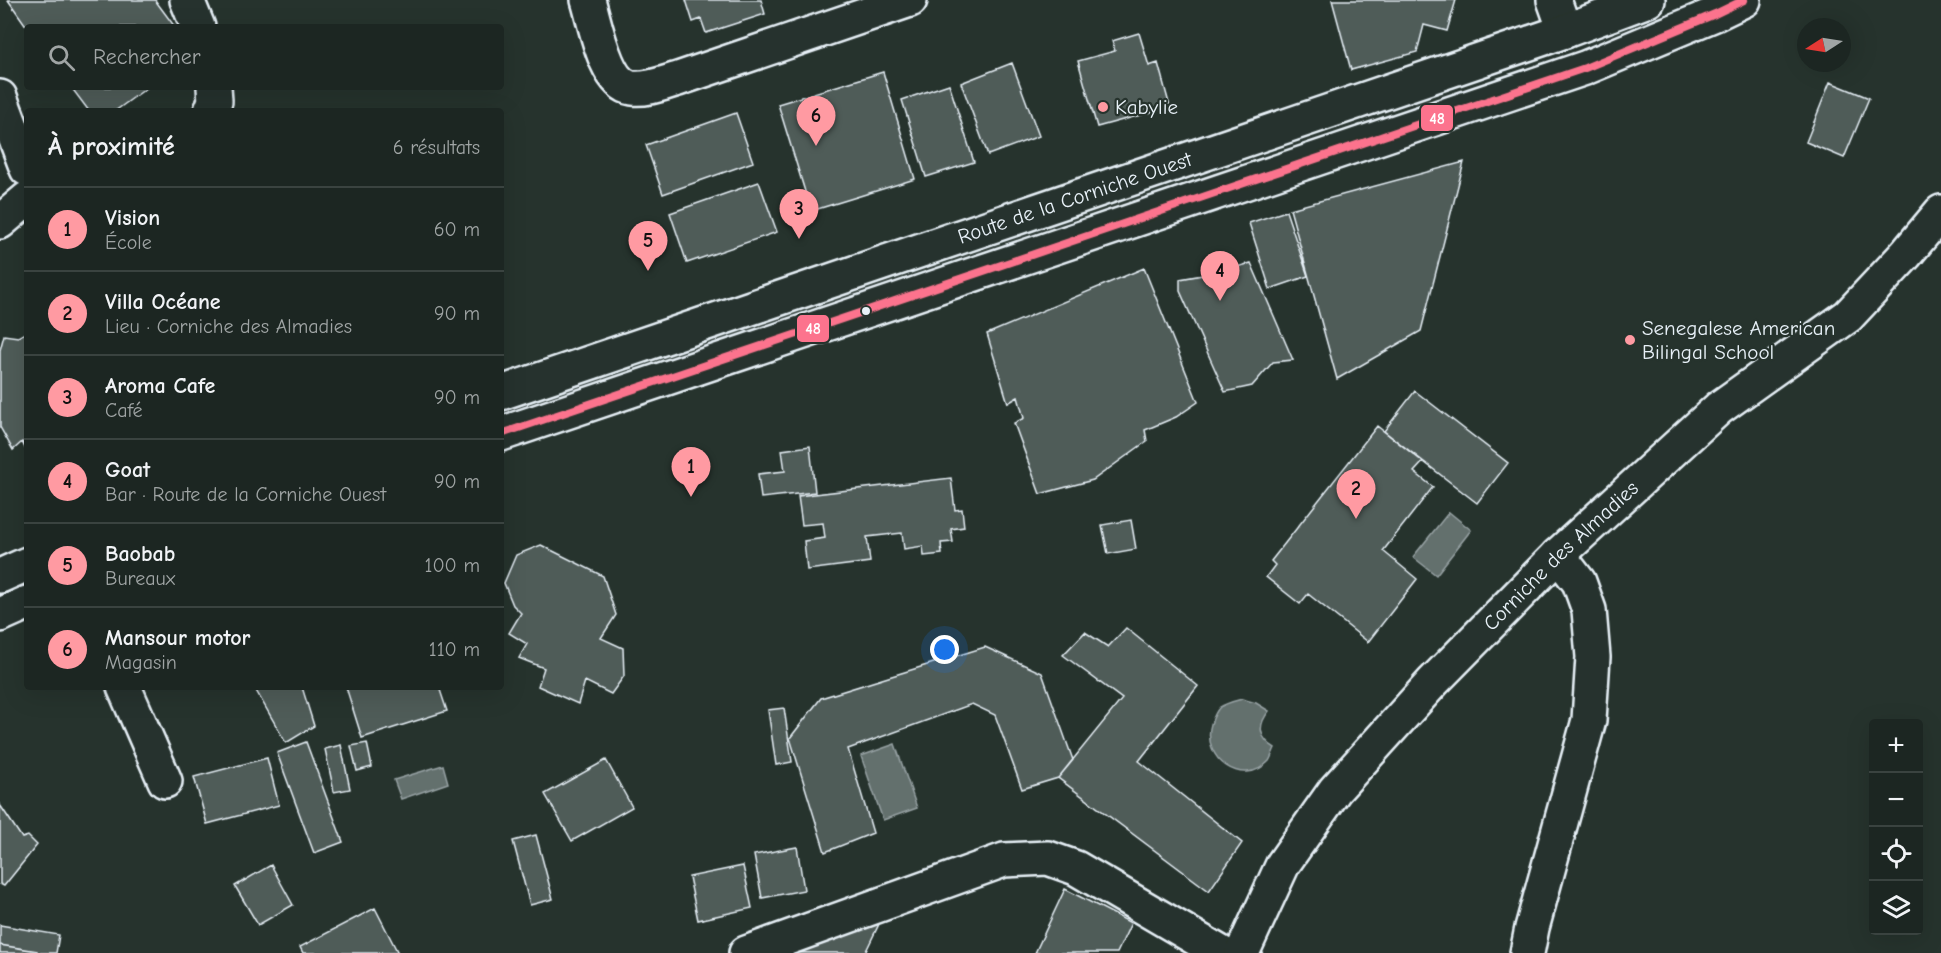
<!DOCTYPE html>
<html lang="fr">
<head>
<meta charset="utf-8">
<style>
	:root { --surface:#1c2622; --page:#29322f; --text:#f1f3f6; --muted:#a0a5a5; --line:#3a4340; --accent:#ff9aa2 }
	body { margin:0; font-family:"Comic Neue",sans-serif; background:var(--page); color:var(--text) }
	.controls { position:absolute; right:18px; bottom:18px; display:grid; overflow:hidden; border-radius:6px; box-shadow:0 6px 24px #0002 }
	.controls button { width:54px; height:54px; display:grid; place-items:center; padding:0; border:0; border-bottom:2px solid var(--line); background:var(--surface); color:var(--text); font:30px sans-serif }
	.compass { position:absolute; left:1797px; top:18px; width:54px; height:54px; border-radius:50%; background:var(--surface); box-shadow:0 6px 24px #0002; rotate:258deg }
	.you { position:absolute; left:945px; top:650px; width:21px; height:21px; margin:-15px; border:4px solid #fff; border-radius:50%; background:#1a73e8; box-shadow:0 0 0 9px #1a73e833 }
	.badge { display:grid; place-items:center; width:39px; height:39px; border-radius:50%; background:var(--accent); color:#111; font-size:20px; font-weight:700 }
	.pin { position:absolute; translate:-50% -50px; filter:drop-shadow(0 2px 3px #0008) }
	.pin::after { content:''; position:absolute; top:32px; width:21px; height:18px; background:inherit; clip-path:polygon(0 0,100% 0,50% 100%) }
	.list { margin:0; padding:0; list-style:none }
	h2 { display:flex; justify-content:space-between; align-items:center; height:78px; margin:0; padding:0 24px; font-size:26px }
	h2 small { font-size:20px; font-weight:400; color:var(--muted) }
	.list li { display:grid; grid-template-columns:39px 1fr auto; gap:18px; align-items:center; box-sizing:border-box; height:84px; padding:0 24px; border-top:2px solid var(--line) }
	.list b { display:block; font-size:22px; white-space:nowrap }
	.list p { margin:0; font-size:20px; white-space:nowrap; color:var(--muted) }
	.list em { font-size:20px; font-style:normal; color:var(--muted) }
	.icon { flex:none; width:33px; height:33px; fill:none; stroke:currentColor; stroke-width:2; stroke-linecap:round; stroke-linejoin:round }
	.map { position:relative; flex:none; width:1941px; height:953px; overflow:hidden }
	.search { position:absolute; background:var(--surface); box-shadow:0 6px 24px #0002; left:24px; top:24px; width:480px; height:66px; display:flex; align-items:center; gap:15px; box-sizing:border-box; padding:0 21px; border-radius:6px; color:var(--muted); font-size:22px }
	.panel { position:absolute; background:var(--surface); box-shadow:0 6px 24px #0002; left:24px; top:108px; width:480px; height:582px; border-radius:6px }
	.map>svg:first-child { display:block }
	.water { fill:#636f6d; stroke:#98a3a5; stroke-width:1.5 }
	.building { fill:#505c59; stroke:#e8f1f8; stroke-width:1.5 }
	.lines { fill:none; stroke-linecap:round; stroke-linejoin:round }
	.minor-casing { stroke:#e8f1f8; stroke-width:38 }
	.highway-casing { stroke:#e8f1f8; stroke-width:38 }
	.minor { stroke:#26332d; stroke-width:33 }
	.highway { stroke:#26332d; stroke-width:33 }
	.bus-1-casing { stroke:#26332d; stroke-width:12 }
	.bus-1 { stroke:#fc738d; stroke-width:8 }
	.poi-dot { fill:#ff9aa2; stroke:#26332d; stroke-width:2 }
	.bus-dot { fill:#e8f1f8; stroke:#26332d; stroke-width:2 }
	.labels { text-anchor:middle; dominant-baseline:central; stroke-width:4.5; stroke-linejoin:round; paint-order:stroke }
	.poi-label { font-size:21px; fill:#e8f1f8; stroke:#26332d; text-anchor:start }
	.street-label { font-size:21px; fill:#e8f1f8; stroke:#26332d }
	.line-badge { stroke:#26332d; stroke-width:2 }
	.badge-label { font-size:16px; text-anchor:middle; font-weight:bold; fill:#fff }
</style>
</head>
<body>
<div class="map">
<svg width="1941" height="953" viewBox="0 0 1941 953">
	<rect width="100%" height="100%" fill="#26332d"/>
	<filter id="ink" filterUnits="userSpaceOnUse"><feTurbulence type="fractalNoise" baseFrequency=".0167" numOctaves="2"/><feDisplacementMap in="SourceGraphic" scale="12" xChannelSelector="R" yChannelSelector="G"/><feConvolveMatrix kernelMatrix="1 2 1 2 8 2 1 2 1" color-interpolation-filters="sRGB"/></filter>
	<g filter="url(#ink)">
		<path class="water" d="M1449,512l22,18 -35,45 -23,-18z
			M1242,699l14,4 13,8c-12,15 -10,27 6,37 -2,4 -4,10 -6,13 -26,28 -68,-2 -58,-37 2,-6 5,-13 9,-17 6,-4 15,-6 22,-8z
			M895,744l22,64 -34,12 -22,-64z
			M443,765l5,18 -47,16 -7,-19z"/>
		<path class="building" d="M8,0h147l20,27h-148z
			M686,0h75l4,14 -59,19 -5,-14 -8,3z
			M1332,0h124l-9,31 -23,-6 -7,27 -66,18z
			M1139,33l10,33 9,-3 12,44 -73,20 -19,-66 37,-10 -3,-10z
			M1012,63l27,73 -51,19 -27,-72z
			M883,72l32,107 -104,32 -33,-107z
			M1830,82l39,16 -25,60 -38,-16z
			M949,84l25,78 -48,15 -24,-77z
			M71,87h77l-33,24h-26z
			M736,113l17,49 -90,32 -17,-49z
			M1464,162l-43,169 -84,48 -47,-170z
			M759,182l18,50 -90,31 -17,-50z
			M1286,211l22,65 -38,13 -21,-66z
			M1251,263l42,97 -20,2 -21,24 -27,6 -45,-101v-12l40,-7z
			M1144,268l54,134 -22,15 -31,13 2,11 -54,39 -53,14 -26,-71 10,-5 -6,-21 -10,6 -21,-69z
			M27,332v120l-5,-10 -9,8 -13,-23v-77l4,-15 14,2z
			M1415,391l93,72 -31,40 -93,-72z
			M1377,426l46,36 -9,10 19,15 -50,64 34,28 -49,63 -60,-48 -8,10 -34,-27 9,-12 -4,-4z
			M810,446l5,46 -54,6 -3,-24 27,-3 -3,-21z
			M951,478l4,32 7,-1 2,18 -13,2 2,13 -12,1 1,11 -18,2 -1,-10 -19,3 -2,-16 -35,4 3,25 -63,8 -3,-29 21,-3 -2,-15 -21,2 -4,-29z
			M1131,520l5,29 -28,5 -6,-29z
			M541,545l62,31 13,39 -15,23 22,10 1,28 -13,18 -26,-13 -7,23 -40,-18 6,-18 -25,-10 8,-14 -18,-11 12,-20 -8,-8 -9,-22 12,-28z
			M1126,628l72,58 -59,75 103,82 -33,48 -151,-113 64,-79 -59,-44 22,-23 23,15z
			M985,647l57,26 31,87 -15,18 -36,11 -27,-74 -23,-11 -124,45 25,84 -48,19 -35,-114 31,-40z
			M254,687h48l12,39 -28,17z
			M346,687h93l8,24 -85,27z
			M784,708l8,54 -16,3 -8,-55z
			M306,742l37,100 -29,11 -37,-100z
			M367,743l5,24 -15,4 -6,-25z
			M341,745l9,44 -16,3 -9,-43z
			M267,758l12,47 -72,19 -13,-47z
			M606,760l26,47 -60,34 -27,-47z
			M0,805l22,33 6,-2 9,9 -33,41 -4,-2z
			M536,835l17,64 -23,6 -17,-64z
			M797,847l7,43 -42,8 -8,-43z
			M271,865l22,40 -35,20 -23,-39z
			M743,866l9,42 -54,12 -9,-43z
			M1065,889l66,34 -14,30h-82z
			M375,908l23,45h-95l-3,-6z
			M881,920l-16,33h-80z
			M0,925l59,10 -3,18h-19v-2l-37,-6z
			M0,945l37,6v2h-37z"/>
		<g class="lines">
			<g class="minor-casing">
				<g id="minor">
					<path d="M187,0l11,27"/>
					<path d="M588,0c7,22 17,84 44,88 15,2 32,-5 46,-9l232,-79"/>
					<path d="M1554,0l11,31"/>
					<path d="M0,97l27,72"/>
					<path d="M211,111l4,-10 -1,-14"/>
					<path d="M0,222l27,-23"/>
					<path d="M124,687l41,94"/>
					<path d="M746,953l258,-93 44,-2 28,10 145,85"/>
					<path id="s1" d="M1242,953l41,-89 52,-74 98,-108 125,-127 161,-147 129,-92 58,-62 35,-42"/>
					<path d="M1527,953l5,-25 57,-208 4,-63 -4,-47 -10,-28 -21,-27"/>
				</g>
			</g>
			<g class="highway-casing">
				<g id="highway">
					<path id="s2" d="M501,393l1064,-362 83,-31"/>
					<path d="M501,434l1084,-366 130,-54 29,-14"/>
					<path d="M0,576l27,-12"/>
					<path d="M0,615l27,-12"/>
				</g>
			</g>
			<use href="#minor" class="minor"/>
			<use href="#highway" class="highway"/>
			<g class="bus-1-casing">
				<path id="bus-1" d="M501,434l1084,-366 130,-54 29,-14"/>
			</g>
			<use href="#bus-1" class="bus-1"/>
		</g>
	</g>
	<g class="poi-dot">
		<circle cx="1103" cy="107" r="6"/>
		<circle cx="1630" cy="340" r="6"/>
	</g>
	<circle class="bus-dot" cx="866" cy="311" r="5"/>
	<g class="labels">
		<g class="poi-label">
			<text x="1115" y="107">Kabylie</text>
			<text x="1642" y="328">Senegalese American<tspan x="1642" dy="24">Bilingal School</tspan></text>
		</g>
		<g class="street-label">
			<text stroke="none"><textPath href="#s2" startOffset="606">Route de la Corniche Ouest</textPath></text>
			<text stroke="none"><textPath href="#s1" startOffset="514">Corniche des Almadies</textPath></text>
		</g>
	</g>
	<g class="line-badge">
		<rect x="1420" y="104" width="34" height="28" rx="6" fill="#fc738d"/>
		<rect x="796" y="314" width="34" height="29" rx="6" fill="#fc738d"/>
	</g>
	<g class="badge-label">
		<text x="1437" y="124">48</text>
		<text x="813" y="334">48</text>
	</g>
</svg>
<div class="controls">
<button>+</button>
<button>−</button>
<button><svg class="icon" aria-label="locate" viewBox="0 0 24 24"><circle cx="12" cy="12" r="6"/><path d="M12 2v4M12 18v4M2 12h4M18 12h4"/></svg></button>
<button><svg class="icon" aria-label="layers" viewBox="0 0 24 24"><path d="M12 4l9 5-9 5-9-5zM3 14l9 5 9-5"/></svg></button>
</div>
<svg class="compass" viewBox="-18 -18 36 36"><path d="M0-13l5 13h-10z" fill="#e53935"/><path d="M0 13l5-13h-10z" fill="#a0a5a5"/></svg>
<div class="you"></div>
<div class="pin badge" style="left:691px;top:497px">1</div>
<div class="pin badge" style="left:1356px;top:519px">2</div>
<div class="pin badge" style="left:799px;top:239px">3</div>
<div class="pin badge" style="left:1220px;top:301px">4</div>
<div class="pin badge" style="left:648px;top:271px">5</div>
<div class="pin badge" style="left:816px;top:146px">6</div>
<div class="search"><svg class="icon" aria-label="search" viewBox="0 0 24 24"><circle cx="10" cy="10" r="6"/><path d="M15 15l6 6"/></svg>Rechercher</div>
<section class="panel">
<h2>À proximité<small>6 résultats</small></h2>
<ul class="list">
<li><span class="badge">1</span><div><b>Vision</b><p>École</p></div><em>60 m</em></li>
<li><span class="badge">2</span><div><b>Villa Océane</b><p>Lieu · Corniche des Almadies</p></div><em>90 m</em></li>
<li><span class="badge">3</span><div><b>Aroma Cafe</b><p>Café</p></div><em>90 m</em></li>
<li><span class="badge">4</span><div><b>Goat</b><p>Bar · Route de la Corniche Ouest</p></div><em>90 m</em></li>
<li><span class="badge">5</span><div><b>Baobab</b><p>Bureaux</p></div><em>100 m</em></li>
<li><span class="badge">6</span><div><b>Mansour motor</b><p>Magasin</p></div><em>110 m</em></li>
</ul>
</section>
</div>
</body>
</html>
